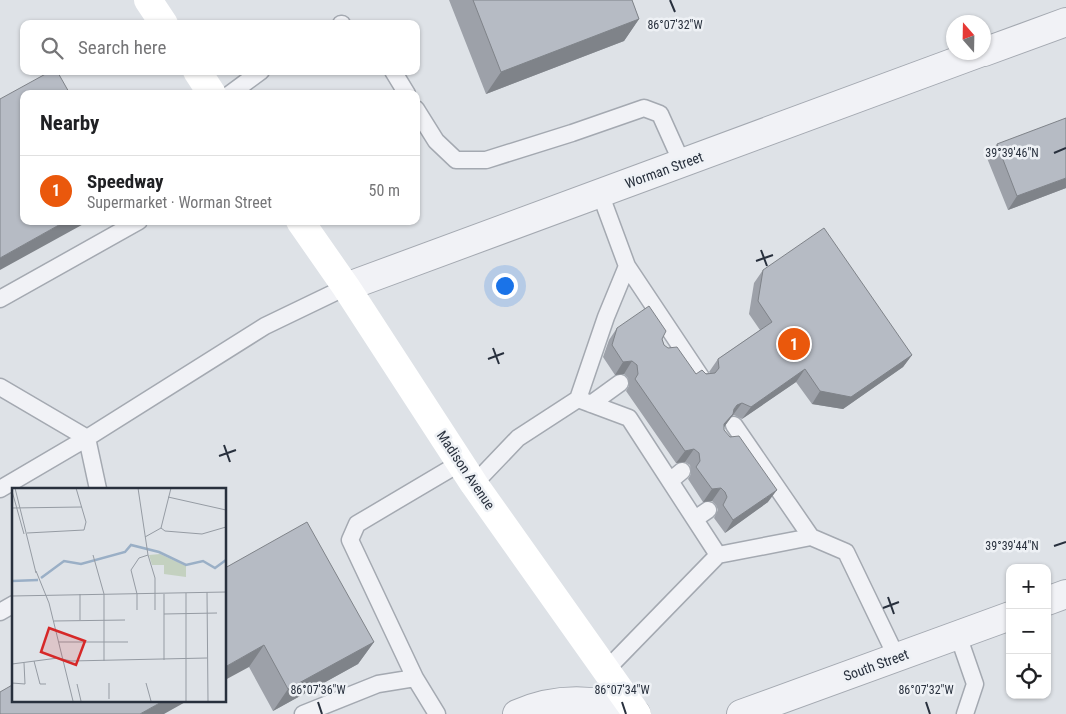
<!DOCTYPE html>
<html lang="en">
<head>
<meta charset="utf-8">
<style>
	:root { --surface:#fff; --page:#f2f2f2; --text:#202124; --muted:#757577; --line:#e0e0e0; --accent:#ea580c }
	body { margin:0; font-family:"Roboto Condensed",sans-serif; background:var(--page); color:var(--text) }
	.controls { position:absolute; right:15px; bottom:15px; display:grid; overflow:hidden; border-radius:10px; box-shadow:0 1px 4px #0004 }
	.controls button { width:45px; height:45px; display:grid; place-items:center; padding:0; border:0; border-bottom:1px solid var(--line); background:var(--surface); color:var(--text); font:25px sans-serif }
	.compass { position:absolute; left:946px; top:15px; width:45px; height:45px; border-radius:50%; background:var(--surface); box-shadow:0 1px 4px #0004; rotate:340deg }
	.you { position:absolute; left:504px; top:285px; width:18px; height:18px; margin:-12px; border:4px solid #fff; border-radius:50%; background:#1a73e8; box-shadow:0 0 0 8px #1a73e833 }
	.badge { display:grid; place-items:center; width:32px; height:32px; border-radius:50%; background:var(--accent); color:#fff; font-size:16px; font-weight:700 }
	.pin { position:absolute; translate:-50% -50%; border:2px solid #fff; box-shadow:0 1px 5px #0006 }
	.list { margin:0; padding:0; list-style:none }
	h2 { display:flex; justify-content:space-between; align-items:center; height:65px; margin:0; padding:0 20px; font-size:21px }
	h2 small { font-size:16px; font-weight:400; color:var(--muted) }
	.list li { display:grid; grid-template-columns:32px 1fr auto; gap:15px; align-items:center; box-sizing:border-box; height:70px; padding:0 20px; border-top:1px solid var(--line) }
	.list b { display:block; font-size:19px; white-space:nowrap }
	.list p { margin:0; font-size:16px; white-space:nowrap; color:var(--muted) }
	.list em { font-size:16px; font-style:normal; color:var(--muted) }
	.icon { flex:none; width:28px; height:28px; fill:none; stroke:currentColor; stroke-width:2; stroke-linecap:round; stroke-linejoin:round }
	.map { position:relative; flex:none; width:1066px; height:714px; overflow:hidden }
	.search { position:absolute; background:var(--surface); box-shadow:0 1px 4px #0004; left:20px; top:20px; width:400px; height:55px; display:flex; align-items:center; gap:12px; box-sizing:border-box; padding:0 18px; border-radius:10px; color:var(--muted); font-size:19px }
	.panel { position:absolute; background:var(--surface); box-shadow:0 1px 4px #0004; left:20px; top:90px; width:400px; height:135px; border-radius:10px }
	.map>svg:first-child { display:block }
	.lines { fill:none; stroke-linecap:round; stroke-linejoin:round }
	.service-casing { stroke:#a4a9b1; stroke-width:19 }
	.minor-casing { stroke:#a4a9b1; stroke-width:30 }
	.tertiary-casing { stroke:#a4a9b1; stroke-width:30 }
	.service { stroke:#f1f2f6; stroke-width:16 }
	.minor { stroke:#f1f2f6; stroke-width:28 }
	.tertiary { stroke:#f1f2f6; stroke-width:28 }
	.secondary { stroke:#fff; stroke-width:28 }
	.wall { fill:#9da1a9 }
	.shaded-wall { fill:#7f8389 }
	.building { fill:#b6bbc4; stroke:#7f8389 }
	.ticks { fill:none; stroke:#28303d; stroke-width:2 }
	.labels { text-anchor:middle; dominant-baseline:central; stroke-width:5; stroke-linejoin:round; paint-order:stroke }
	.street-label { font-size:14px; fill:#28303d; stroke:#eef1f5 }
	.inset-river { fill:none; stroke:#9aafc6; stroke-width:2.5 }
	.inset-road { fill:none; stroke:#959ba3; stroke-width:1 }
	.view { fill:#d62828; fill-opacity:0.15; stroke:#d62828; stroke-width:2.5 }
	.inset-edge { fill:none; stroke:#28303d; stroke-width:2.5 }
	.ticks-label { font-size:12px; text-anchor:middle; fill:#28303d; stroke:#eef1f5; stroke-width:5; stroke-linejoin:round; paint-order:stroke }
</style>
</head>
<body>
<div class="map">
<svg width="1066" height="714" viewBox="0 0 1066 714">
	<rect width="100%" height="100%" fill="#dee2e7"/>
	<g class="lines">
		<g class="service-casing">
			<path id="service" d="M341,24h1
				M393,71l14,23
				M230,94l31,-23
				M416,109l20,32 20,19h30l86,-27 72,-25 16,6 22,49
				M627,266l74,111
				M0,299l139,-78
				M0,387l87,51 11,51
				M578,399l28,-82 21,-51 -27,-73
				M591,404l29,-21
				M734,425l77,112
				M670,481l12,-10
				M474,484l44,-46 60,-39 51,19 89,137 -111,114
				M0,489l87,-51 178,-112 81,-39
				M695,519l13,-9
				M718,555l93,-18 35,15 51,106
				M0,612l14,-8
				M958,635l17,49 -10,30
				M415,678l-65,-138 7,-16 103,-61
				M303,714l75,-30 37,-6 22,36"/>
		</g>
		<g class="minor-casing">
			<path id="minor" d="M984,52l82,-30
				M346,287l636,-235
				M517,714c38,-17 81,-17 119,0"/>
		</g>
		<g class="tertiary-casing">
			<path id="tertiary" d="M1047,601l19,-7
				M741,714l269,-98"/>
		</g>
		<use href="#service" class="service"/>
		<use href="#minor" class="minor"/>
		<use href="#tertiary" class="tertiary"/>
		<path class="secondary" d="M148,0l16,24
			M197,71l15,23
			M300,221l46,66 128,197 163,230"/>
	</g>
	<path class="wall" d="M449,0h183l7,19 -15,22 -138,53z
		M997,144l69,44 -58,22 -21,-52z
		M763,270l149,85 -9,12 -60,42 -31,-5 -16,-22 -54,37 -8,-4 -2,1 -8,11v3l44,72 -43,31 -11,-15 4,-8 -2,-5 -4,-4 -9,1 -15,-23 3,-5 -1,-9 -5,-3 -9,1 -50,-72 3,-5 -1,-8 -4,-4 -9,1 -12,-18 6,-17 8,-12 45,11 2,6 32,29 14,-1 -1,-1 9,-13 42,-29 -11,-16 5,-31z
		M225,568l149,74 -16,22 -85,47 -24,-44z"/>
	<path class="shaded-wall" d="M639,19l-15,22 -138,53 15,-22z
		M1066,178v10l-58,22 9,-14z
		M66,221h23l-89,49v-12z
		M912,355l-9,12 -60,42 -31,-5 8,-13z
		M632,361l-8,13 -9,1 8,-13z
		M805,369l-9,13 -54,37 9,-12z
		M742,403l-18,24 -8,10 21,-32z
		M694,449l-9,13 -9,1 9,-12z
		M721,488l-9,13 -9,1 9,-13z
		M777,490l-9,12 -43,31 8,-13z
		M374,642l-16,22 -85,47 15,-22z
		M264,645l-15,22 -24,13v-13z
		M165,700h24l-25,14h-24z"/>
	<path class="building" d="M473,0h159l7,19 -138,53z
		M51,71h6l13,23h-46v127h42l-66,37v-159z
		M1066,118v60l-49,18 -20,-52z
		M824,228l88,127 -61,42 -31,-6 -15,-22 -54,38 -9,-4 -5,2 -3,4 -1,5 -9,10v6l6,7 9,-1 38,54 -44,30 -10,-15 4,-8 -2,-5 -4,-4 -9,1 -16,-22 4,-6 -1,-8 -5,-4 -9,2 -50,-72 3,-5 -1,-9 -5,-4 -9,1 -11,-17 5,-17 32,-22 17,25 -4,8 2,6 4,3 9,-1 19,27 6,-4 4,4 9,-1 4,-5 -1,-9 54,-37 -14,-21 5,-31z
		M307,522l67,120 -86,47 -24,-44 -39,22v-99z
		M14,684v16h151l-25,14h-140v-22z"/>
	<path class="ticks" d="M670,0l5,12M1054,153l12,-5M761,250l6,16M756,261l17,-6M493,348l6,16M488,359l16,-6M224,445l6,17M219,456l17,-6M1054,546l12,-4M888,597l6,17M883,608l16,-6M318,702l4,12M622,702l4,12M926,702l4,12"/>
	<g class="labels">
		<g class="street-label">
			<text transform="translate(664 170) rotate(-20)">Worman Street</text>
			<text transform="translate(466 470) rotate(56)">Madison Avenue</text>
			<text transform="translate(876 665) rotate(-20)">South Street</text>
		</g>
	</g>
	<g transform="translate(12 488)">
		<rect width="214" height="214" fill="#dee2e7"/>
		<path d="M148,66l26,12v11l-22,-3v-9h-12l-3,-10z" fill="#c4d1c0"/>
		<path class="inset-river" d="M29,90l23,-17 17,3 44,-12 6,-7 28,7 27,13 17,-4 12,7 11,-8M0,93l26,-1"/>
		<path class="inset-road" d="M3,0l21,85M126,0l10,67 7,23v32M0,3l12,43M156,9l58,13M0,20l70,-1M149,40l4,3 37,3 24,-7M15,45l57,-3 2,-8 -10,-34M133,49l16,-9 10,-40M81,67l11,39v67M24,83l13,32 24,98M195,104l1,109M174,105v108M68,106v26M152,106v66M0,108l214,-4M125,122v-16l-6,-24 8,-12 9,-3M152,126l53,-1M42,133l71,-1M47,154h69M22,173l6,23h6M0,176l46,-6 13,3 136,-3M0,195l13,1 -1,-21M97,195v16M134,195l5,18M65,196l4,17"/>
		<path class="view" d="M37,140l36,13 -9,24 -35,-13z"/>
		<rect width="214" height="214" class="inset-edge"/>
	</g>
	<g class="ticks-label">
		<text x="675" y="29">86°07'32"W</text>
		<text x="1012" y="157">39°39'46"N</text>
		<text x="1012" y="550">39°39'44"N</text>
		<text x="318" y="694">86°07'36"W</text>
		<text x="622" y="694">86°07'34"W</text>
		<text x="926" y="694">86°07'32"W</text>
	</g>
</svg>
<div class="controls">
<button>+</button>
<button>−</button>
<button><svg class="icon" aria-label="locate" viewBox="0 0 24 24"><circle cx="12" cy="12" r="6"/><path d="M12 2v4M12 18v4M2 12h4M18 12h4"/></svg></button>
</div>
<svg class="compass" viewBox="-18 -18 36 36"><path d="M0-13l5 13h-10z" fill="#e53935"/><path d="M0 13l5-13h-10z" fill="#757577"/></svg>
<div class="you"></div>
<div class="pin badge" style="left:794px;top:344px">1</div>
<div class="search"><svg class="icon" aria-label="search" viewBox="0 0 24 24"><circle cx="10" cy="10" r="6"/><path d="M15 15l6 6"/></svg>Search here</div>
<section class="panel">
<h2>Nearby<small></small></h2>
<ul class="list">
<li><span class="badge">1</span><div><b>Speedway</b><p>Supermarket · Worman Street</p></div><em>50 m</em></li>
</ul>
</section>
</div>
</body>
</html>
